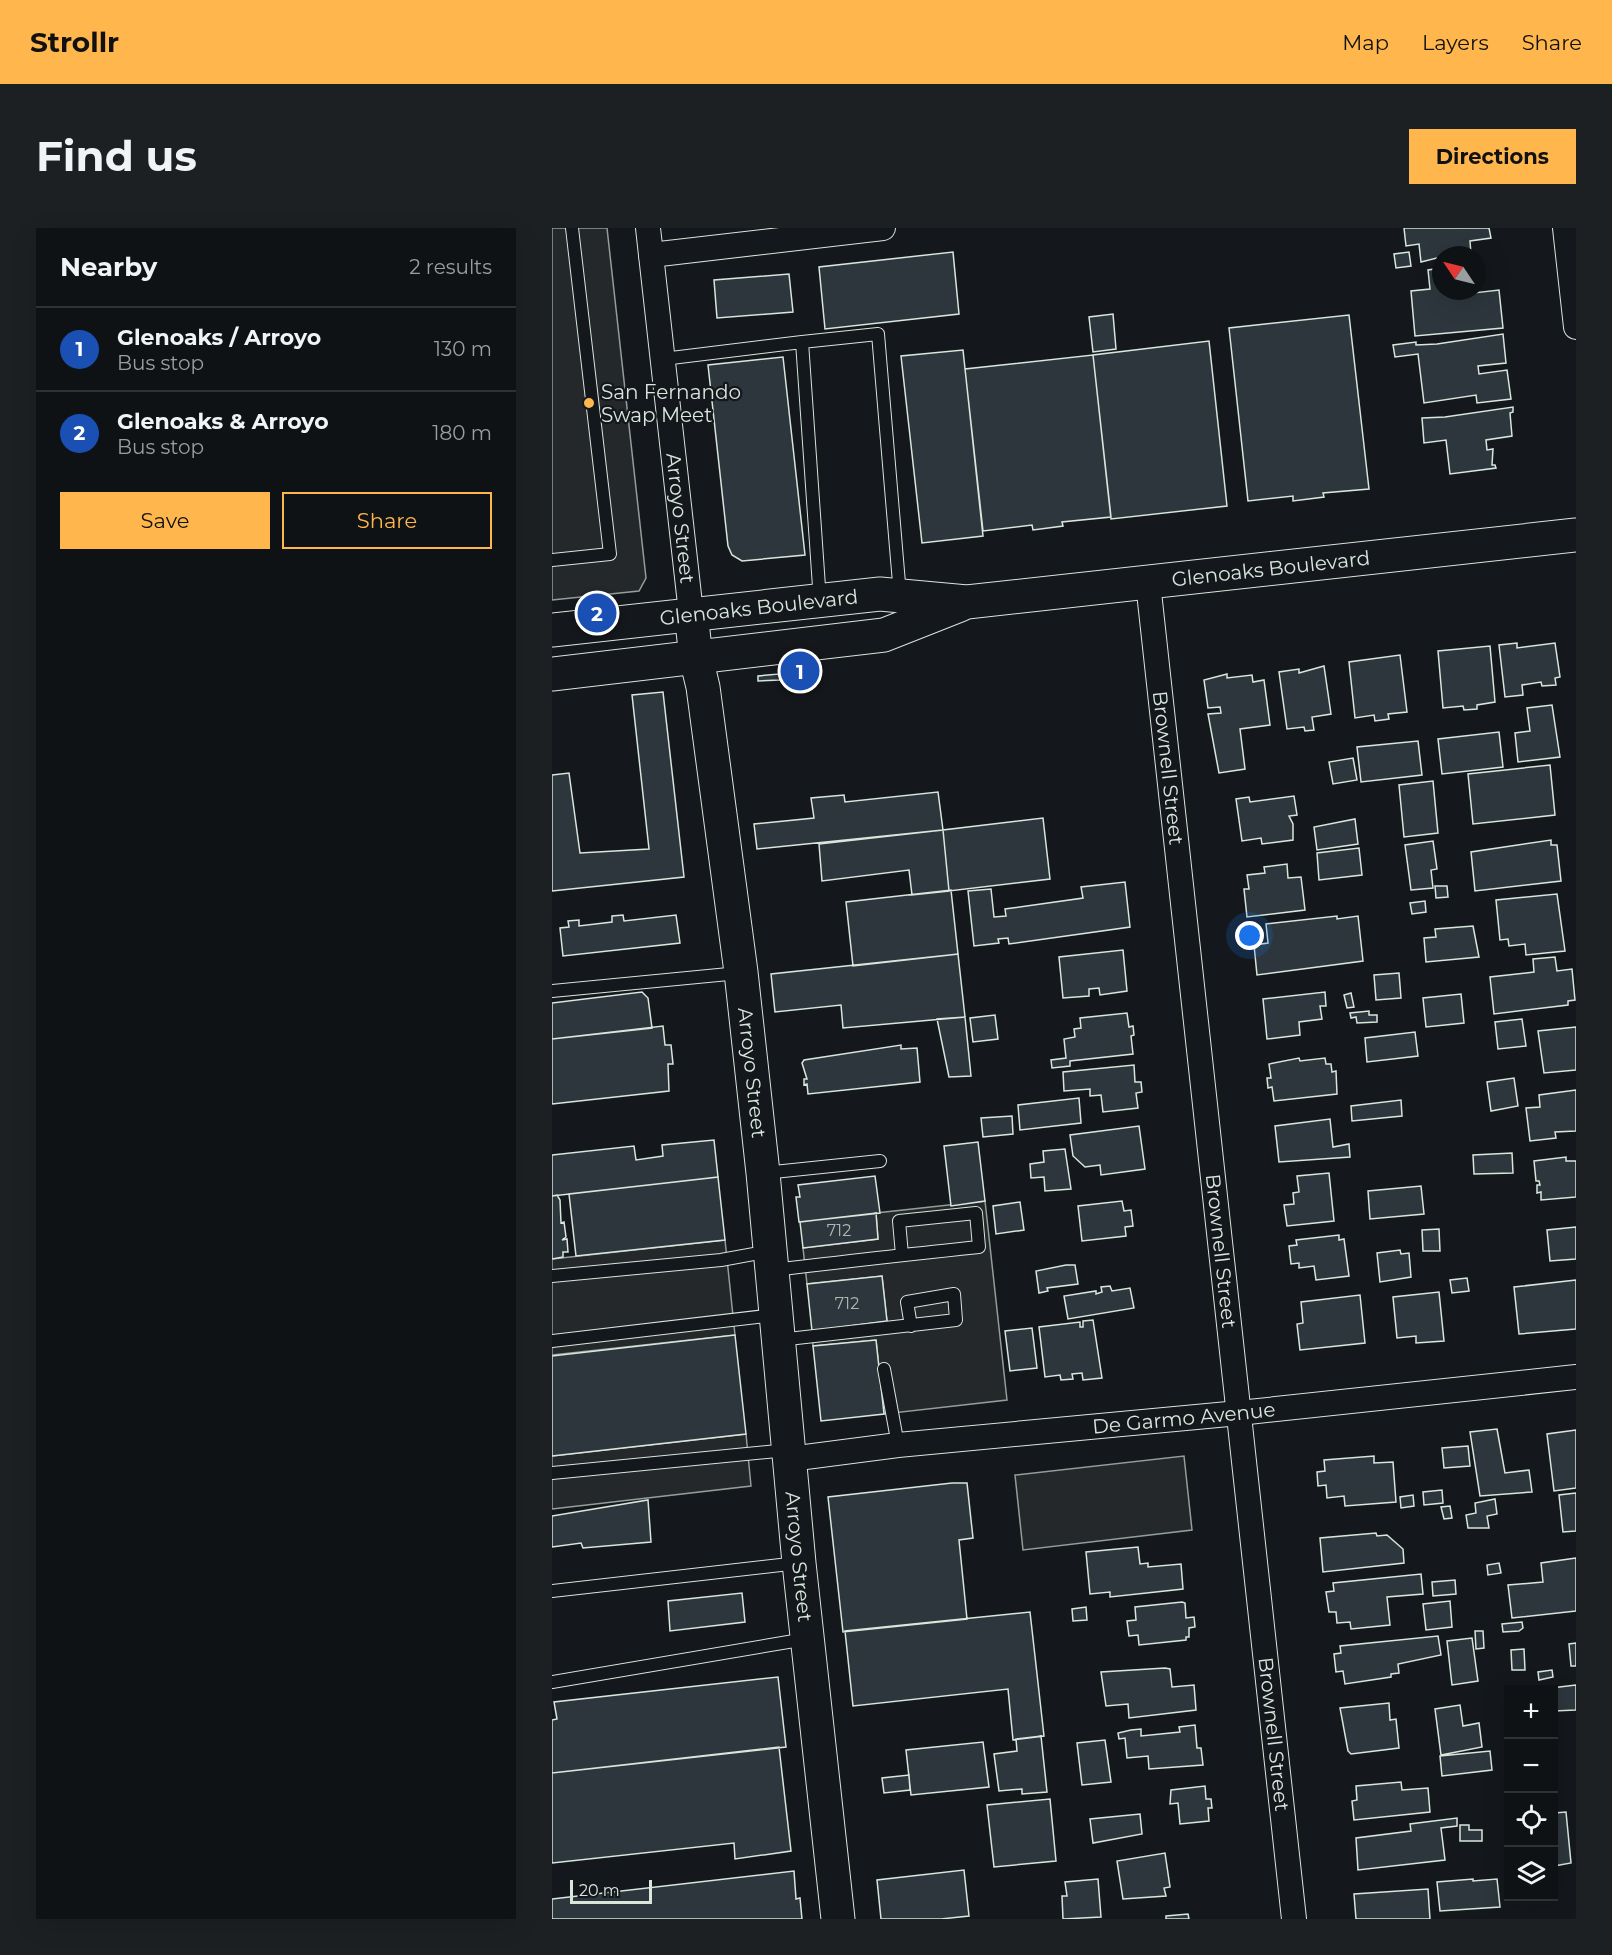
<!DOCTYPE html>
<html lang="en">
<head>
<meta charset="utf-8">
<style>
	:root { --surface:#0f1215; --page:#1d2022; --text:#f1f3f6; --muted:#9b9ea0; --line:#2f3234; --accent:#ffb74d }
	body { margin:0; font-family:Montserrat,sans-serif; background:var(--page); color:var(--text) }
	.controls { position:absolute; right:18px; bottom:18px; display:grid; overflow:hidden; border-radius:0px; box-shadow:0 6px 24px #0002 }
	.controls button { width:54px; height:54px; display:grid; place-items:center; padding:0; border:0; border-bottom:2px solid var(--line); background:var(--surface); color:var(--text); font:30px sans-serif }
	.compass { position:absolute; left:880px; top:18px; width:54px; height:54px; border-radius:50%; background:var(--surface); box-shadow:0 6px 24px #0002; rotate:305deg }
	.scale { position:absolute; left:18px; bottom:15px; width:82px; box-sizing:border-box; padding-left:6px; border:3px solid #d8e6dc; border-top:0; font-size:16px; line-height:21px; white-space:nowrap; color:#d8e6dc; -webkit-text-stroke:4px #14181c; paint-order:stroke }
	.you { position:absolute; left:698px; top:708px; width:21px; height:21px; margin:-15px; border:4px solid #fff; border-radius:50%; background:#1a73e8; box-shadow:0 0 0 9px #1a73e833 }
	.badge { display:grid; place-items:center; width:39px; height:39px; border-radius:50%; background:var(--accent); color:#fff; font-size:20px; font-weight:700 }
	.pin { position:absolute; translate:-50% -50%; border:3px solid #fff; box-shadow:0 2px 6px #0006 }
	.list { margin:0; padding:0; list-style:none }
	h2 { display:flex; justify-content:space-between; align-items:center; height:78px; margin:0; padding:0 24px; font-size:26px }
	h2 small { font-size:20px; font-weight:400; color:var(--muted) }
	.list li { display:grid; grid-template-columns:39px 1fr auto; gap:18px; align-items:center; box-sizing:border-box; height:84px; padding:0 24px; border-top:2px solid var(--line) }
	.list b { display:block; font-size:22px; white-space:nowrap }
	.list p { margin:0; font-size:20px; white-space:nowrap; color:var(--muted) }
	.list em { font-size:20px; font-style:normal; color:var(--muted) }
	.actions { display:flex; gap:12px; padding:18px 24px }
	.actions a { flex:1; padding:14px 0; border:2px solid var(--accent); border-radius:0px; text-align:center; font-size:21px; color:var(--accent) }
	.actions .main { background:var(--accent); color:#111 }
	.icon { flex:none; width:33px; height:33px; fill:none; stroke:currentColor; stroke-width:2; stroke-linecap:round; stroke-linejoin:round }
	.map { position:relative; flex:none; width:1024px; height:1691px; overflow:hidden; border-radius:0px }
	header { display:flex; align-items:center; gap:36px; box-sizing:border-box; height:84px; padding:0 30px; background:var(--accent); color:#111 }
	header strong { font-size:28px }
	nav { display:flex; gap:33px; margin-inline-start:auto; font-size:21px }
	.intro { display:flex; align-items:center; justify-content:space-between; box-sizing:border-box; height:144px; padding:0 36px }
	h1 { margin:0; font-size:42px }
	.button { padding:15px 27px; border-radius:0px; background:var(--accent); color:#111; font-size:21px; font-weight:700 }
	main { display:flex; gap:36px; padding:0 36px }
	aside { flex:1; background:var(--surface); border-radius:0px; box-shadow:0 6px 24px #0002 }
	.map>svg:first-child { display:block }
	.parking { fill:#24282b; stroke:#939e99; stroke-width:1.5 }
	.building { fill:#2c363c; stroke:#d8e6dc; stroke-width:1.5 }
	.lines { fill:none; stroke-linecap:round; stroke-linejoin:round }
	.lane-casing { stroke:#d8e6dc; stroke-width:14 }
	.street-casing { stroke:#d8e6dc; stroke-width:26 }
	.secondary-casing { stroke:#d8e6dc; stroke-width:35 }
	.lane { stroke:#14181c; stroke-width:12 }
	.street { stroke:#14181c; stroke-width:24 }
	.secondary { stroke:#14181c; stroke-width:33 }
	.poi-dot { fill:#ffb74d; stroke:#14181c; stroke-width:2 }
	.labels { text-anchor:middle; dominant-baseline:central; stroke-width:4.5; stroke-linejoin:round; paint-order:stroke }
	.number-label { font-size:16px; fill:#adbab4 }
	.poi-label { font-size:20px; fill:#d8e6dc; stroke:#14181c; text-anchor:start }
	.street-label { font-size:20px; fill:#d8e6dc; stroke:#14181c }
</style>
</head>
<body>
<header>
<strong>Strollr</strong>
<nav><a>Map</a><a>Layers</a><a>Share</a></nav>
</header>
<div class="intro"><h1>Find us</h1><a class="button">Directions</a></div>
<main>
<aside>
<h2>Nearby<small>2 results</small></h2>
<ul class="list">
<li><span class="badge" style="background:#1a4fb4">1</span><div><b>Glenoaks / Arroyo</b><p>Bus stop</p></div><em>130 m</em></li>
<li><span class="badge" style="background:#1a4fb4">2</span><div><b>Glenoaks &amp; Arroyo</b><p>Bus stop</p></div><em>180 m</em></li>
</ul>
<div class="actions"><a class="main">Save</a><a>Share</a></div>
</aside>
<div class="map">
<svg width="1024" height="1691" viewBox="0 0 1024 1691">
	<rect width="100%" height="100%" fill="#14181c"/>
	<path class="parking" d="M0,0h55l39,350 -7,13 -87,9z
		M433,973l22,199 -123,14 -8,-74 -63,6 -1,-15 75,-10 -5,-45 -75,8 -4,-36 75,-9 -2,-26z
		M173,1012l10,95 -183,20v-96z
		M194,1206l5,52 -199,23v-53z
		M632,1228l8,74 -169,20 -8,-75z"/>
	<path class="building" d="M852,0h85l2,10 -21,3 1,13 -30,1v2l-20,5 -2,-18 -13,2z
		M401,24l6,62 -134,15 -6,-62z
		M857,24l2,14 -15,2 -2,-14z
		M889,40v23h24v3l34,-4 4,38 -88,8 -4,-45 19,-2 -2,-19z
		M237,46l4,38 -76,6 -3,-38z
		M561,86l3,35 -23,3 -4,-35z
		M797,87l20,174 -46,4 1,4 -31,4v-5l-45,5 -19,-173z
		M951,106l3,29 -28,3 1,8 28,-4 4,29 -34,4 -1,-8 -52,8 -6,-49 -23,3 -2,-12 23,-3v3l21,-1z
		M657,113l18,165 -116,13 -18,-164z
		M411,122l20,186 -61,7 -21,-187z
		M541,127l18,162 -49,5 1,4 -30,4 -1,-5 -49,6 -18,-162z
		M231,129l22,198 -63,6 -10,-6 -4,-9 -20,-181z
		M961,179v5l-3,1 2,23 -26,4 1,10 6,-1 -1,16h3l1,3 -46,6 -4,-34 -22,3 -2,-25 23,-1z
		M965,415v5l38,-5 5,34 -5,1 1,7 -14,1 -1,-4 -19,3 1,10 -18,2 -6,-52z
		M938,418l5,56 -18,3v4l-13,1 -1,-4 -20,2 -5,-57z
		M848,427l7,57 -19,2 1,5 -14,2 -1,-6 -19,3 -6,-56z
		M772,438l7,48 -19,3 2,13 -9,1 -1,-4 -17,2 -8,-57 20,-3v4z
		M227,446l1,6 -22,1v-5z
		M675,446v4l25,-3 1,7 11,-2 6,45 -30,4 5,40 -26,4 -11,-59 13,-1 -1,-6 -12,1 -4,-28z
		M111,464l21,185 -132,14v-116l17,-2 11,80 69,-4 -17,-154z
		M1000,477l8,52 -42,5 -3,-29 15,-2 -3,-23z
		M947,504l4,35 -61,7 -4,-35z
		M866,513l4,34 -61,7 -4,-35z
		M801,530l4,22 -24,4 -4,-22z
		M998,537l5,50 -82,9 -5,-50z
		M881,553l5,52 -34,4 -5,-52z
		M386,564l5,38 -186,19 -3,-25 60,-6 -3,-20 33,-3 1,7z
		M742,568l3,19 -8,1 4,8v16l-31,4 -1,-6 -19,3 -6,-42 13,-2 1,5z
		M491,590l7,61 -101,12 -6,-61z
		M803,591l3,25 -41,6 -3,-23z
		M391,602l6,61 -37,4 -3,-25 -87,11 -3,-37z
		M999,612v5h6l4,36 -86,10 -4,-39z
		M881,613l4,28 -6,1 2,18 -22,2 -6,-45z
		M807,620l3,27 -43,5 -2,-27z
		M735,636l1,14 13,-1 4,33 -58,7 -3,-28h5l-2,-14 18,-2 -1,-6z
		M573,654l5,45 -121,17 -1,-6 -10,1 1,4 -25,3 -6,-55 23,-2 3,28 12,-1 -1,-7 78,-11 -2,-11z
		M883,658h12l1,11 -12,1z
		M399,662l7,64 -105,12 -7,-64z
		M1005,666l8,57 -39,4 -1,-11 -16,2 -1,-7 -8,1 -4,-40z
		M873,673l1,11 -14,2 -2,-11z
		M71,687l1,6 52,-6 4,28 -117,13 -3,-28 9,-1 -1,-6 11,-1v6l33,-4v-6z
		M785,688v3l21,-3 5,45 -106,14 -3,-30 14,-2 -2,-19z
		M921,698l6,31 -53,5 -2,-24 12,-1 -1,-8z
		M571,722l4,41 -27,4 -1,-7 -10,1v7l-26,2 -4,-41z
		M406,726l7,63 -122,11 -2,-23 -66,7 -4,-38z
		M1003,729l2,14 15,-2 3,31 -7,1v4l-74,9 -4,-37 44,-5 -1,-13z
		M847,745l2,25 -25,2 -2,-25z
		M90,764l6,6 4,30 -100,11v-36z
		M773,764l1,14h-6l2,13 -23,3 1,13 -33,4 -4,-40z
		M799,765l3,14 -7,1 -3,-13z
		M909,766l3,29 -38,4 -3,-29z
		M817,783v4h8v7l-20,1 -1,-6 -5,1 -1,-5z
		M575,785l2,14 4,-1 1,9 -3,1 2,18 -63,7v5l-18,2 -1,-8 15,-2 -2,-19 11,-2 -1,-8 7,-1 -1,-10z
		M443,787l3,24 -25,3 -3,-24z
		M413,789l6,59 -22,1 -12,-58z
		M970,791l4,27 -28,3 -3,-27z
		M111,798l2,19h6l2,19h-5l1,27 -117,13v-65z
		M1024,799v43l-32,3 -6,-42z
		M863,804l3,24 -51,6 -2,-24z
		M349,817v4l16,-1 3,34 -112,12 -1,-10 -3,1v-6h3l-5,-16 2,-3z
		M747,830l1,3 25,-3 1,6h5l1,8 4,-1 1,23 -63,7 -2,-14 -4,1 -1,-10h4l-2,-14z
		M582,837l1,17h6l1,10 -6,1 2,15 -35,4 -2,-17 -11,1v-7l-26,2 -1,-19z
		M962,850l4,28 -27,5 -4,-29z
		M1024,862v41l-21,1 1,6 -26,3 -4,-33 14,-1 -1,-12z
		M527,870l2,25 -61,7 -2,-25z
		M849,872l1,16 -50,5 -1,-15z
		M460,888l1,18 -30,3 -2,-19z
		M778,891l3,28 16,-3 1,13 -71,5 -4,-36z
		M587,898l6,43 -44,6 -1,-10 -15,2 -12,-11 -3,-21z
		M162,912l4,37 -166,19v-41l82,-9 2,14 27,-4 -1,-11z
		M426,914l7,59 -34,5 -7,-60z
		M513,921l6,40 -26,2 -1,-14 -13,1 -1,-14 14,-2 -1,-11z
		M960,925l1,20 -39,1 -1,-19z
		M1014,929v4h10v36l-35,3v-8l-4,1v-8h3l-1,-4h-3l-2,-20z
		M777,945l5,48 -47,5 -3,-21 10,-1 -1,-11 6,-1 -2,-16z
		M323,948l5,37 -81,9 -3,-25h4l-2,-12z
		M166,949l7,63 -149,16 -7,-62z
		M869,958l3,28 -54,5 -2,-28z
		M5,967l3,5 1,23 3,-1 2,15 -4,3 5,-1 1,13h-5v5l-11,2v-63z
		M570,973l2,10 7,-1 2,16 -8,1 1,9 -44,5 -4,-35z
		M468,974l4,28 -28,4 -3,-28z
		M324,985l2,26 -75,9 -3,-26z
		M1024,999v32l-26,2 -3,-31z
		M887,1001l1,22h-17l-1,-21z
		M787,1007v5l5,-1 5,37 -33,4 -2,-14 -15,2v-5l-8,1 -2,-18 8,-1 -1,-5z
		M848,1022l1,4 8,-1 2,24 -31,5 -3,-29z
		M514,1037h9l3,19 -31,4 1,3 -9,2 -3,-22z
		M330,1048l5,45 -75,10 -5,-47z
		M915,1050l2,13 -17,2 -2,-13z
		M1024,1052v49l-57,5 -5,-47z
		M558,1058l2,5 18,-3 4,20 -66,11 -4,-23 32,-5v3l6,-2 -1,-5z
		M887,1064l5,49 -28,2v-7l-19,2 -4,-41z
		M808,1067l5,48 -65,7 -3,-26 6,-1 -2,-21z
		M541,1092l9,58 -19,2 -1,-7 -10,1 1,5 -12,1 -1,-5 -15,2 -6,-50 41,-5v5h3v-6z
		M480,1100l5,40 -27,3 -5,-40z
		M183,1107l11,99 -194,22v-100z
		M324,1112l8,74 -63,7 -8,-75z
		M945,1201l8,44 24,-3 3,22 -52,4 -10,-64z
		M1024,1202v58l-22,3 -7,-57z
		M916,1218l2,20 -26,2 -2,-20z
		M822,1228v7l19,-1 3,40 -51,4 -1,-10 -17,2 -1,-13 -8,1 -1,-14 8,-1 -1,-11z
		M400,1255h15l6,55 -14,2 8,79 -124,13 -15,-135z
		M890,1262l1,13 -19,2 -1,-13z
		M1024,1265v38l-13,1 -4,-37z
		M861,1267l1,11 -13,2 -1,-11z
		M943,1271l2,15 -10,2 2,12h-21l-2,-13 10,-2 -1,-10z
		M96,1272l3,42 -68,6 -2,-5 -29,4v-31z
		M898,1278l2,12 -8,1 -3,-12z
		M824,1305l1,3 10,-1 16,14 1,14 -81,9 -3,-34z
		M586,1319l2,17 8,-1v4l33,-3 2,25 -73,8v-5l-20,2 -4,-42z
		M1024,1330v53l-64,7 -4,-33 35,-3 -2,-19z
		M947,1335l2,10 -13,2 -1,-10z
		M869,1346l2,20 -36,3 3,28 -39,4 -1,-7 -13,1 -1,-11h-7l-3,-20 8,-1 -1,-8z
		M903,1352l1,14 -23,2 -1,-14z
		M190,1365l3,29 -75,9 -2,-30z
		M898,1373l2,26 -26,3 -3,-26z
		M630,1374l3,1 1,15 8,-1 1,10 -6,1v9h-3v3l-47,5 -1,-10 -9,1 -2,-15 9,-1 -1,-13z
		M534,1379l1,13 -14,1 -1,-12z
		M478,1384l14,124 -31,4 -5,-51 -155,17 -8,-75z
		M970,1394l1,6 -4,3 -16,1 -1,-8z
		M923,1403h8l1,17 -8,1z
		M886,1408l3,19 -43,9 1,9 -8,1v3l-46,7 -2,-13 -7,1 -2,-18 7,-1 -1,-7z
		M920,1410l6,43 -26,4 -5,-44z
		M1024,1415v23h-5l-2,-22z
		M972,1421l1,21h-13l-1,-20z
		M613,1440l5,1 2,18 22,-2 2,25 -67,8 -1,-14 -22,2 -5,-34z
		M1000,1442l1,7 -14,3 -1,-8z
		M226,1449l8,70 -234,26v-53l5,-1 -3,-17z
		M1024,1457v25l-22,1v-21l-3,-2z
		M837,1475l1,17 6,-1 3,29 -48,6 -3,-3 -8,-43z
		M908,1477l3,21 16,-3 3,24 -41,8 -6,-46z
		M643,1497l2,23h4l2,17 -54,4 -1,-13 -21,2 -2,-20 -6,1 -1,-6 13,-3 10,-1v7l39,-4 -1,-5z
		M489,1508l6,56 -25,2v-5l-23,2 -5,-37 23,-3 -1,-12z
		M553,1512l6,42 -29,3 -5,-42z
		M431,1514l6,45 -78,8 -5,-45z
		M227,1519l12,104 -56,8 -1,-16 -182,20v-90z
		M938,1523l2,19 -50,6 -2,-20z
		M357,1547l1,15 -26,3 -2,-15z
		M849,1554l1,8 26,-2 2,24 -76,8 -2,-19 5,-1 -1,-14z
		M653,1558l1,13h5l1,9h-4l1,13 -29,3 -2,-21 -8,1 1,-14z
		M498,1571l6,62 -62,6 -7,-62z
		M1014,1584l5,51 -17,3v-53z
		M588,1586l2,20 -49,9 -3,-24z
		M905,1590v8l-16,2 4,32 -87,10 -2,-32 55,-7 -1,-7z
		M908,1597h9v5h13v11h-22z
		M613,1625l5,34 -6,1 2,8 -43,3 -6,-38z
		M412,1642l5,46 -28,3h-60l-4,-39z
		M242,1643l2,28 4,-1 2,21h-250v-20z
		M546,1651l3,38 -38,2 -1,-23h5l-2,-14z
		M921,1651v2l24,-2 3,28 -60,4 -3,-29z
		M876,1661l2,30h-74l-2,-25z
		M636,1686l1,5h-23v-3z"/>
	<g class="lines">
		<g class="lane-casing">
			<path id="lane" d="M111,131l139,-17
				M0,332l58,-6 -38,-326
				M268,373l-18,-259 76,-8 22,261
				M0,763l187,-18
				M212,945l116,-12
				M221,1042c69,-8 137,-16 206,-23l-3,-34 -77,8 3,34
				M0,1048l169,-16 49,-9
				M227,1112l177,-20 -2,-26 -47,8 4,24
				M0,1113l222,-26
				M332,1141l14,76
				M0,1245l236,-23
				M0,1363l246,-28
				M0,1454l254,-43"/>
		</g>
		<g class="street-casing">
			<g id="street">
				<path id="s1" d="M96,0l43,385"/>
				<path d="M1013,0l11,99"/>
				<path d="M99,27l232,-27"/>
				<path id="s2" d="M596,355l146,1336"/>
				<path id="s3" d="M238,1231l108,-14 341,-32 337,-36"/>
			</g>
		</g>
		<g class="secondary-casing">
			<g id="secondary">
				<path id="s4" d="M139,385l5,45 7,29 38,285 22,201 36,390 39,356"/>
				<path id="s5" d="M0,402l328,-36 87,8 609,-67"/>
				<path d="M0,446l332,-39 76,-30"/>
			</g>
		</g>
		<use href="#lane" class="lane"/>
		<use href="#street" class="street"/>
		<use href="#secondary" class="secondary"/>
	</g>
	<circle class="poi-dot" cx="37" cy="175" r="6"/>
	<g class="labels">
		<g class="number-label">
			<text x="287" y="1002">712</text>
			<text x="295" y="1075">712</text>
		</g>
		<g class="poi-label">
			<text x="49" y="164">San Fernando<tspan x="49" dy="23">Swap Meet</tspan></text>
		</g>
		<g class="street-label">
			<text stroke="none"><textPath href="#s1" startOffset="292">Arroyo Street</textPath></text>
			<text stroke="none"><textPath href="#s5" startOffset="723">Glenoaks Boulevard</textPath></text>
			<text stroke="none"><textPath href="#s5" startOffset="208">Glenoaks Boulevard</textPath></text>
			<text stroke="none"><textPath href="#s2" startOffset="186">Brownell Street</textPath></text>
			<text stroke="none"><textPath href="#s4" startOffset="464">Arroyo Street</textPath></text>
			<text stroke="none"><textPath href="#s2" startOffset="672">Brownell Street</textPath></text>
			<text stroke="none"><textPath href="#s3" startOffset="396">De Garmo Avenue</textPath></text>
			<text stroke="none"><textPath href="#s4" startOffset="950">Arroyo Street</textPath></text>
			<text stroke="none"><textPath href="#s2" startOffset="1158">Brownell Street</textPath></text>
		</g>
	</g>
</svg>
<div class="controls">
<button>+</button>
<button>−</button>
<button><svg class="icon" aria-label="locate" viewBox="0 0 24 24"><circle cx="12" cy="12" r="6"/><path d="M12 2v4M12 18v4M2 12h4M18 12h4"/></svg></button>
<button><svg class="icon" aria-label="layers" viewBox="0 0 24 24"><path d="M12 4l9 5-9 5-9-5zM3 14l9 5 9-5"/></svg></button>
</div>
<svg class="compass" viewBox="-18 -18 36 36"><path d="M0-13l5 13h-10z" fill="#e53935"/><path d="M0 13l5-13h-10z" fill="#9b9ea0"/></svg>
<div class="scale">20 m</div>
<div class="you"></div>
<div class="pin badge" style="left:248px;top:443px;background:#1a4fb4">1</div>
<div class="pin badge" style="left:45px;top:385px;background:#1a4fb4">2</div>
</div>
</main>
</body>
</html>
